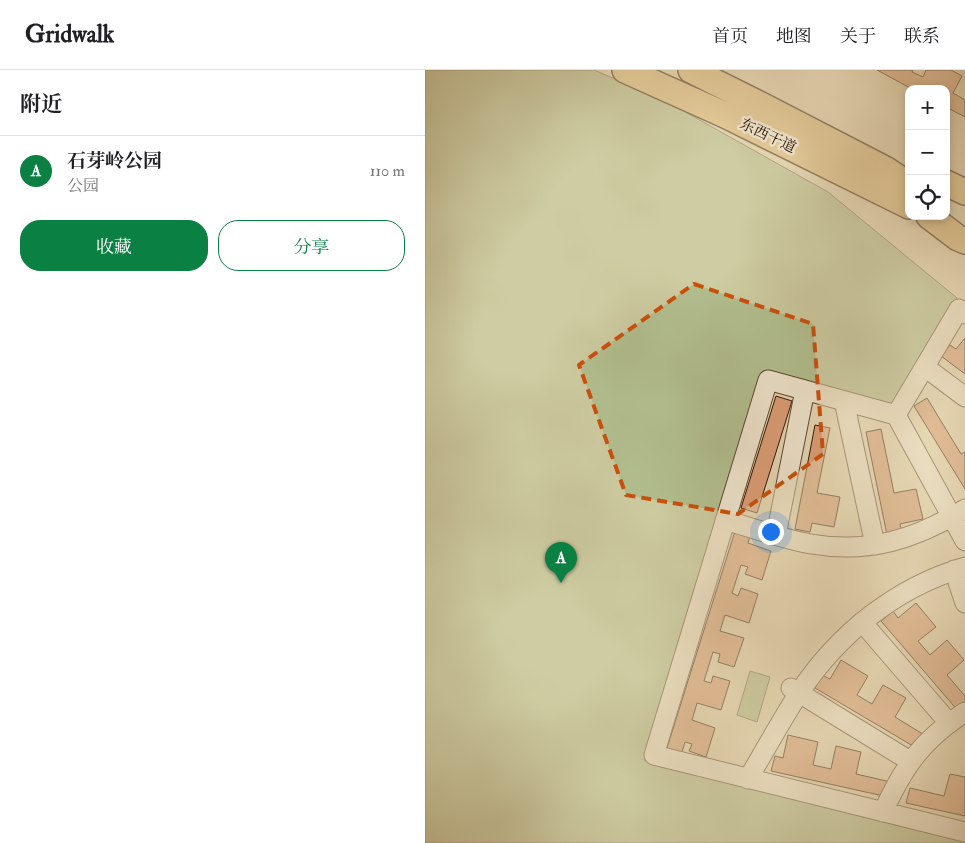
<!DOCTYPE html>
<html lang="zh">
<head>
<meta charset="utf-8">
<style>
	:root { --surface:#fff; --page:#f6f6f6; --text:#202124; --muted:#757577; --line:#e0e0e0; --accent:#0b8043 }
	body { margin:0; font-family:"IM FELL Double Pica","Noto Serif SC",serif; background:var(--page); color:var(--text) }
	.controls { position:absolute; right:15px; top:15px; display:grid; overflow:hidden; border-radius:10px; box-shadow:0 2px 8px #0003 }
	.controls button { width:45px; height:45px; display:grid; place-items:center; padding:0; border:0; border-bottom:1px solid var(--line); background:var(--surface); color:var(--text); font:25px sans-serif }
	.you { position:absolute; left:345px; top:461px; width:18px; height:18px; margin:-12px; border:4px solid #fff; border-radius:50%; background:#1a73e8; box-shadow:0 0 0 8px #1a73e833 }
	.badge { display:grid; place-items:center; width:32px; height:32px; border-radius:50%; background:var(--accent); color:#fff; font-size:16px; font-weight:700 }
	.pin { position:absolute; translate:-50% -41px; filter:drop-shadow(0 1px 2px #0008) }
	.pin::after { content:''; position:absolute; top:26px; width:18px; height:15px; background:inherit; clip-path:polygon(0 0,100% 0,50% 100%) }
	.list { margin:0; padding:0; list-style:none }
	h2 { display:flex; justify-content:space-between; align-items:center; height:65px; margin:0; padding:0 20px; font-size:21px }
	h2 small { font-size:16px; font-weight:400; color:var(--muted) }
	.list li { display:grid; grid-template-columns:32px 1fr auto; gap:15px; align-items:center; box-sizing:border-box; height:70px; padding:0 20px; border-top:1px solid var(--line) }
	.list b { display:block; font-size:19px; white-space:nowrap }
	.list p { margin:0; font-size:16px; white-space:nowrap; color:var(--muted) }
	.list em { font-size:16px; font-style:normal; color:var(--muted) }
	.actions { display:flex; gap:10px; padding:15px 20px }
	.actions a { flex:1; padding:11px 0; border:1px solid var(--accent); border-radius:20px; text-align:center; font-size:18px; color:var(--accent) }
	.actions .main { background:var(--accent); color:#fff }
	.icon { flex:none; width:28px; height:28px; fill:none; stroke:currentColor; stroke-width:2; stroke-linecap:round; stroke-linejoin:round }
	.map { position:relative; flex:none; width:540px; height:773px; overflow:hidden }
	header { display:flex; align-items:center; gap:30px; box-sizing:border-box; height:70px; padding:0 25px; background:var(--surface); border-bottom:1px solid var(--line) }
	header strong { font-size:24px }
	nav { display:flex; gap:28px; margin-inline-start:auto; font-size:18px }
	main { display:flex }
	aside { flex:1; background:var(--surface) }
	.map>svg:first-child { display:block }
	.green { fill:#b2bf8f; stroke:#716a4a }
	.building { fill:#db9d76; stroke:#301505 }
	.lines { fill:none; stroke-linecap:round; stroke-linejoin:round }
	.minor-casing { stroke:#5e4630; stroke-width:21 }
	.major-casing { stroke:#301505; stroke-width:28 }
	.minor { stroke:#efe5ce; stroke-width:19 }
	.major { stroke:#e3bc7a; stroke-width:25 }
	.marked { fill:none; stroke:#cc4f0b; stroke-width:4; stroke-dasharray:10 6; stroke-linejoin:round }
	.labels { text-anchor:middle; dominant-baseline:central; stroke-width:5; stroke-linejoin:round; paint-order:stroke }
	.street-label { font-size:15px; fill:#301505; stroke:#efe5ce }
</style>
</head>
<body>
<header>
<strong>Gridwalk</strong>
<nav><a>首页</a><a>地图</a><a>关于</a><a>联系</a></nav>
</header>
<main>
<aside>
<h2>附近<small></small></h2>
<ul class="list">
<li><span class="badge">A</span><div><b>石芽岭公园</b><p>公园</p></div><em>110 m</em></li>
</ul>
<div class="actions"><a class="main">收藏</a><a>分享</a></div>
</aside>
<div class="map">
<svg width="540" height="773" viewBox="0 0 540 773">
	<rect width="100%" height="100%" fill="#e6d7b3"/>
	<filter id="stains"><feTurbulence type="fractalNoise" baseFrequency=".004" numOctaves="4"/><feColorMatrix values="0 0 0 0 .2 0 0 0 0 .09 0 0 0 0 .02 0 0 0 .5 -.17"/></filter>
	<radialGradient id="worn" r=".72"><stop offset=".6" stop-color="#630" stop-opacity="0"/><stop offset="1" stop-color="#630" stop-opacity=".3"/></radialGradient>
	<path class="green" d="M0,0h169l70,30 164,92 129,106 -65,108 -129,-35 -119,389 321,80v3h-540z
		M325,601l20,6 -13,45 -20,-7z"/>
	<path class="building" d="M452,0h36l-1,2 11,5 3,-7h25l11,6 -9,17 12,7v17l-19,-10v-18h-34z
		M540,268v36l-24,-18 9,-11 6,4z
		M351,326l16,5 -35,112 -16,-5z
		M502,328l34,56 4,-2v37l-51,-83z
		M390,355l15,3 -13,65 23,4 -6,30 -22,-4 -2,9 -15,-3z
		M456,359l13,64 22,-4 7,30 -23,5 2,8 -15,3 -21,-103z
		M311,458l15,5 -3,10 23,8 -9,29 -17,-6 3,-7 -7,-2 -9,28 6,3 3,-8 17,6 -9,29 -24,-8 -5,16 24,7 -10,29 -16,-5 2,-8 -7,-2 -9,29 7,2 2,-7 17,5 -9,29 -24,-7 -5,17 23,8 -9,29 -17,-6 3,-7 -7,-2 -4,14 -15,-5z
		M491,533l20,24 -18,14 12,14 17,-15 17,20 -17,15 18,21v11l-6,5 -78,-91 12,-10 5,7z
		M416,590l27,16 -11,19 15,9 11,-19 23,13 -11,19 31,19 -8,13 -103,-61 7,-13 8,4z
		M363,665l30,7 -5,23 18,4 5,-23 25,6 -5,22 35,8 -3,15 -117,-26 4,-15 8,2z
		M525,704l15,3v39l-59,-13 4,-15 34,8z"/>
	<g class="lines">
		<g class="minor-casing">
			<path id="minor" d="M540,244l-6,-5 -63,106 -128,-35 -114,375 311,77
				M500,297l40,30
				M419,331l31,144
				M471,345l69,126
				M300,450c28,8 57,19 86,24 58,10 105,-5 154,-35
				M351,465l29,-145
				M529,500l11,33
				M437,552l87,101
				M366,618l119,73
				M323,709c17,-29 33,-58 51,-86 39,-59 97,-106 166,-126
				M458,742c21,-46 39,-72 82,-100"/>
		</g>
		<g class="major-casing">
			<path id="major" d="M200,0l100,45 184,91
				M266,0l72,36 122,63 24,16
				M521,113l19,9
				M504,146l29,22 7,3"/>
		</g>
		<use href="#minor" class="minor"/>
		<use href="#major" class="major"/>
	</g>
	<path d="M0 0H540V773H0ZM269,214l119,40 10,130 -85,60 -112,-19 -47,-130z" fill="#e6d7b3" fill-opacity=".55" fill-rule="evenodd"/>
	<path class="marked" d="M269,214l119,40 10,130 -85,60 -112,-19 -47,-130z"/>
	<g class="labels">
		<g class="street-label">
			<text transform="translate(343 66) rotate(26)">东西干道</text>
		</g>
	</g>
	<rect width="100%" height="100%" filter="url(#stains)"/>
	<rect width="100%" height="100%" fill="url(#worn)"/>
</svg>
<div class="controls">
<button>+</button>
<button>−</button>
<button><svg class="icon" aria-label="locate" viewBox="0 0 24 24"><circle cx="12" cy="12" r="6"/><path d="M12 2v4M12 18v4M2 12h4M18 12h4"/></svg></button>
</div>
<div class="you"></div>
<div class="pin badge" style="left:136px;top:513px">A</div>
</div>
</main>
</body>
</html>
